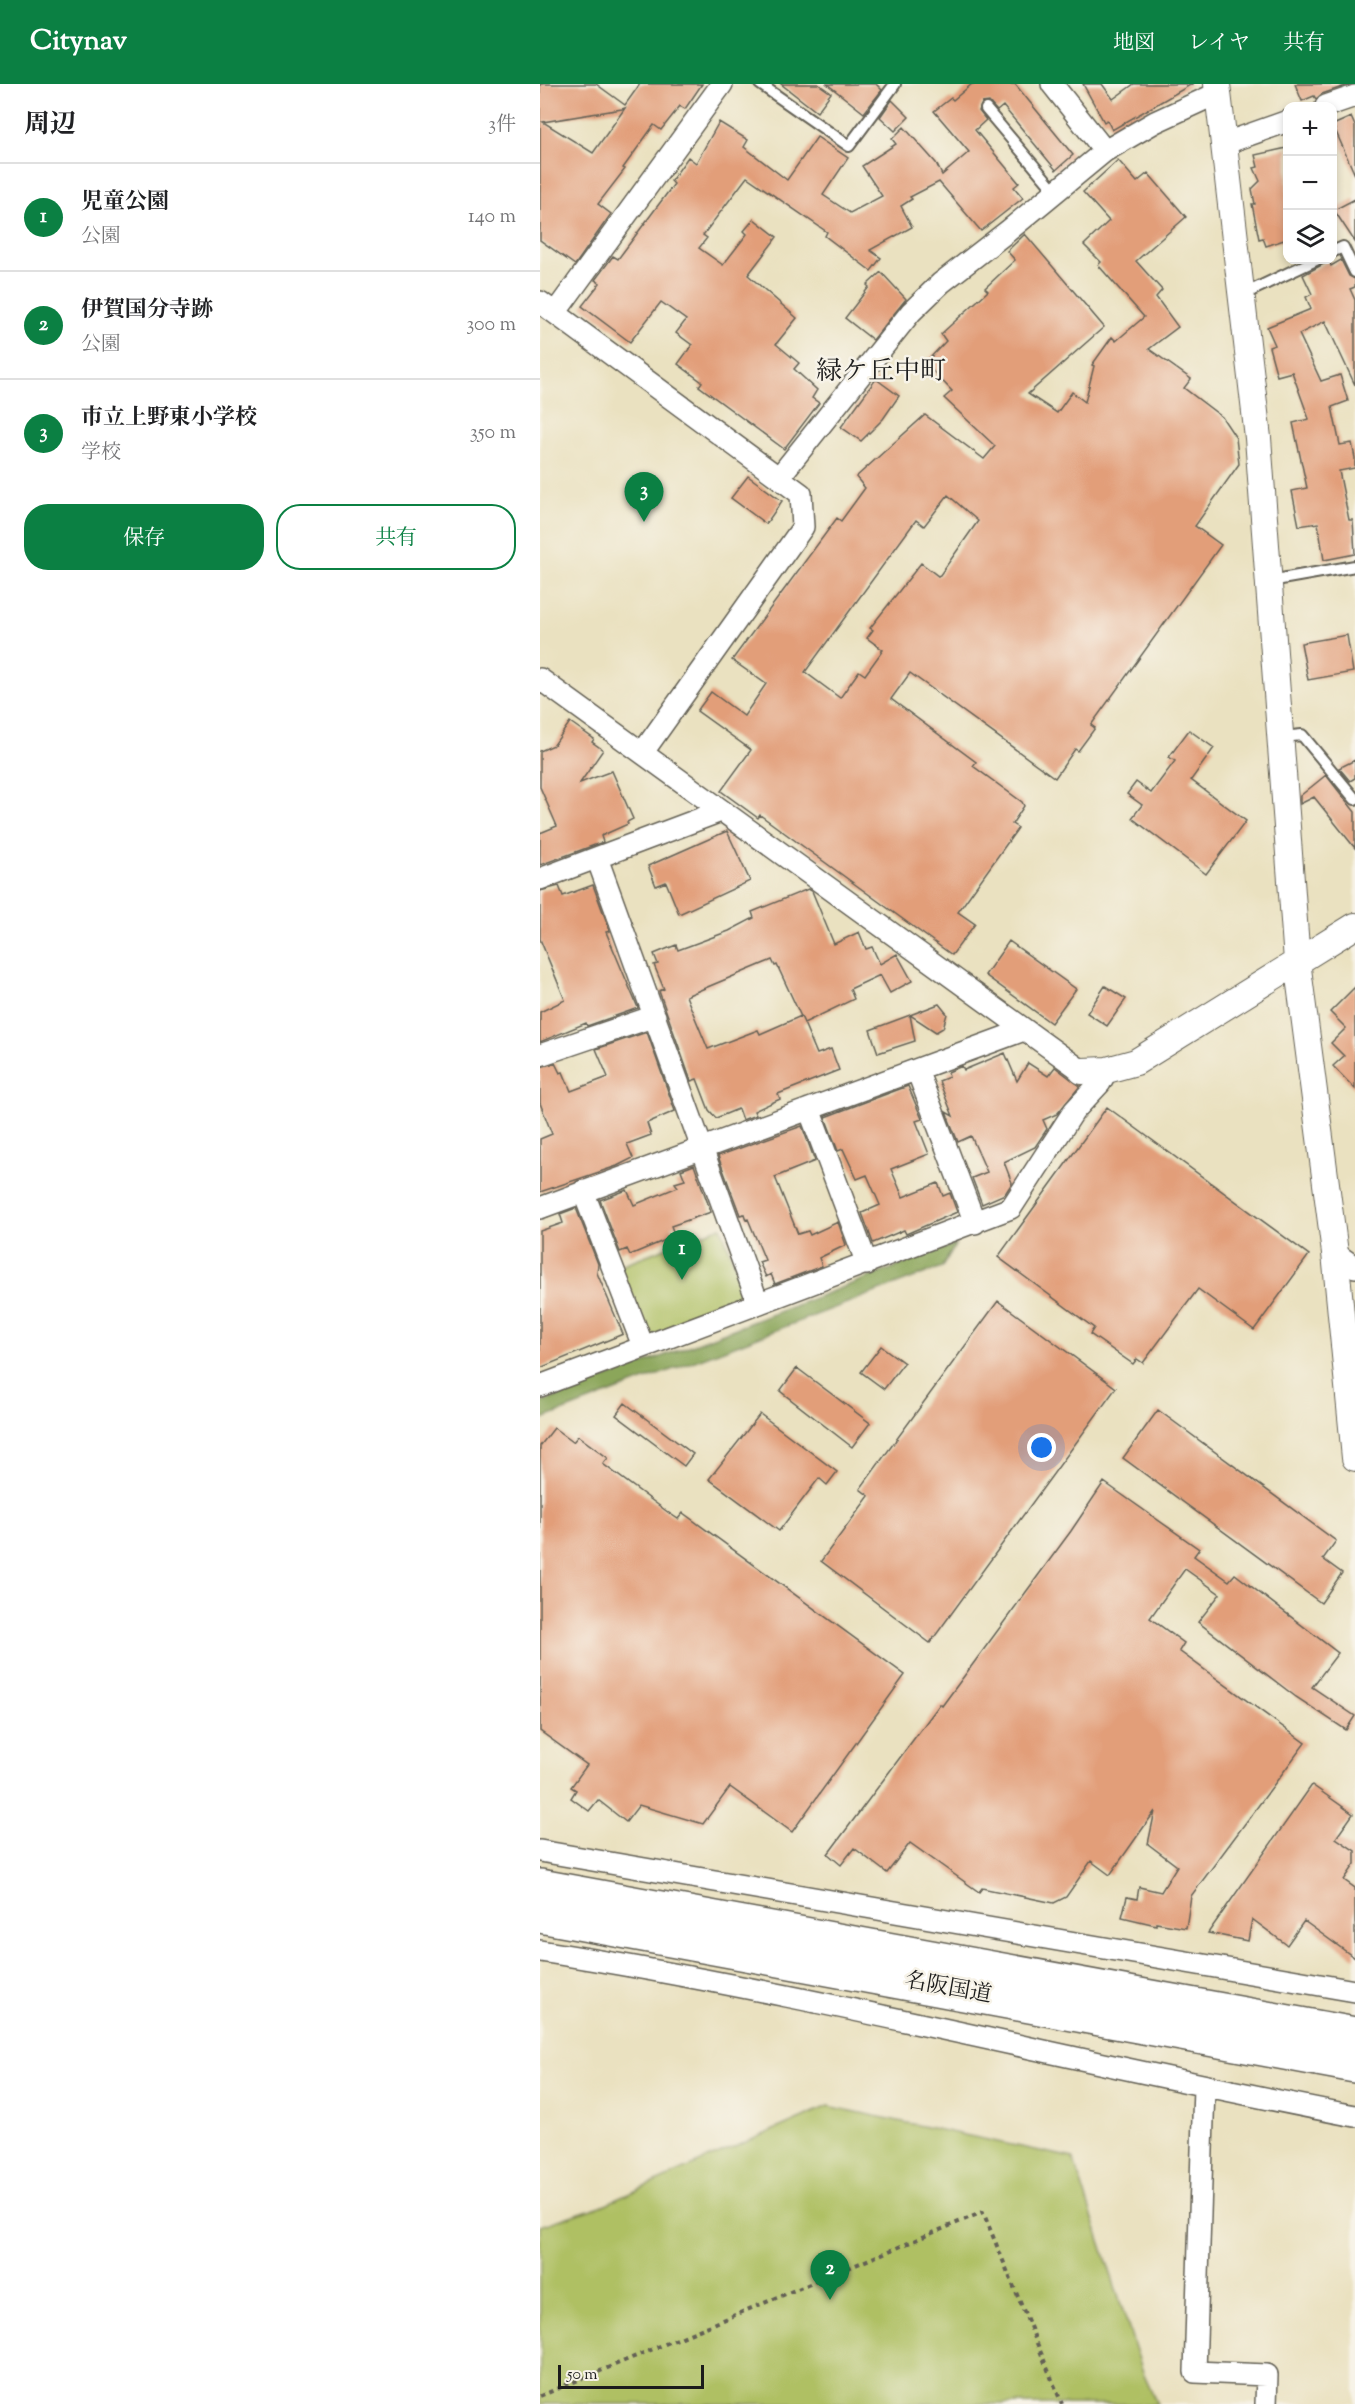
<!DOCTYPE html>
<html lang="ja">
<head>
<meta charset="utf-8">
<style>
	:root { --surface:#fff; --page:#f6f6f6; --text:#202124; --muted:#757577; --line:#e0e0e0; --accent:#0b8043 }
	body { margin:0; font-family:"Sorts Mill Goudy","Noto Serif JP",serif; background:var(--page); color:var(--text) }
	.controls { position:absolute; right:18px; top:18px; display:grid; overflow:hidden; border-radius:12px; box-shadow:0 3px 9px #0003 }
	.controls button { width:54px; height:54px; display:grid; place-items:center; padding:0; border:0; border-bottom:2px solid var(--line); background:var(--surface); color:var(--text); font:30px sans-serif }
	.scale { position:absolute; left:18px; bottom:15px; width:146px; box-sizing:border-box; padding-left:6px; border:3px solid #1c1c1c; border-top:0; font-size:16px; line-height:21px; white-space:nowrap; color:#1c1c1c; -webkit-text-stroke:4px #f7f3e8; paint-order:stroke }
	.you { position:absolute; left:502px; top:1364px; width:21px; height:21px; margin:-15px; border:4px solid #fff; border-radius:50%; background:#1a73e8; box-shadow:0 0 0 9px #1a73e833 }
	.badge { display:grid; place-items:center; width:39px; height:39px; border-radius:50%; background:var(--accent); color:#fff; font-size:20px; font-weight:700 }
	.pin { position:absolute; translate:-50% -50px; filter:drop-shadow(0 2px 3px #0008) }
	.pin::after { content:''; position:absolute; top:32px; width:21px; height:18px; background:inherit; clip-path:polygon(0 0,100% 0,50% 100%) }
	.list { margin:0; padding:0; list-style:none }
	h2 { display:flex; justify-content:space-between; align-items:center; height:78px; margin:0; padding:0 24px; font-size:26px }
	h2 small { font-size:20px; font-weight:400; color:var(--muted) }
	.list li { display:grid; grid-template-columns:39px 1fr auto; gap:18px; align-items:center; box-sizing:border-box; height:108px; padding:0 24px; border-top:2px solid var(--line) }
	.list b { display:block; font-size:22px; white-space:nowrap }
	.list p { margin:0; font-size:20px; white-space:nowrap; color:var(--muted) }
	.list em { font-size:20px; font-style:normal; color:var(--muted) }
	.actions { display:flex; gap:12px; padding:18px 24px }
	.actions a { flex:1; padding:14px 0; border:2px solid var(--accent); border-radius:24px; text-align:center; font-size:21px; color:var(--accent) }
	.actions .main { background:var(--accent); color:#fff }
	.icon { flex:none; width:33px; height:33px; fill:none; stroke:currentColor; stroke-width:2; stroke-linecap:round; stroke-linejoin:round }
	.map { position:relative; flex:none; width:815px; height:2320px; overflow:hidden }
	header { display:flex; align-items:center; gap:36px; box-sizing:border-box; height:84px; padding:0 30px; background:var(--accent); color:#fff }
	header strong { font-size:28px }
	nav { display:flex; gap:33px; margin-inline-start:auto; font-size:21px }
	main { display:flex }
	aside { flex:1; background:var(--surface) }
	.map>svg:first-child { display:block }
	.green { fill:#afc064; stroke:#666e40; stroke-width:1.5 }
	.forest { fill:#8ba65a; stroke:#54613b; stroke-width:1.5 }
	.building { fill:#e29e79; fill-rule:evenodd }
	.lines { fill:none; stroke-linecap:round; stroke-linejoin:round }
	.service-casing { stroke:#646155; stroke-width:14 }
	.minor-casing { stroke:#646155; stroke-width:24 }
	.tertiary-casing { stroke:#646155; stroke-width:28 }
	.motorway-casing { stroke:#646155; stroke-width:36 }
	.path { stroke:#646155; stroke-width:4; stroke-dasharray:4.5 4.5; stroke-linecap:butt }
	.service { stroke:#fff; stroke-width:10 }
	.minor { stroke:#fff; stroke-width:21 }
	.tertiary { stroke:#fff; stroke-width:26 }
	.motorway { stroke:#fff; stroke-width:33 }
	.labels { text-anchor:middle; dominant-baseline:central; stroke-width:5; stroke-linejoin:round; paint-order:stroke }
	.street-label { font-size:22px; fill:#1c1c1c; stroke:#f7f3e8 }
	.quarter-label { font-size:26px; fill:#1c1c1c; stroke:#f7f3e8 }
</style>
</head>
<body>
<header>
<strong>Citynav</strong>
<nav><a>地図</a><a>レイヤ</a><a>共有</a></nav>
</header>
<main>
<aside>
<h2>周辺<small>3件</small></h2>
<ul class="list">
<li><span class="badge">1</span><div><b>児童公園</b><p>公園</p></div><em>140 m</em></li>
<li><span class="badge">2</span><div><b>伊賀国分寺跡</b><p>公園</p></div><em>300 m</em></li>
<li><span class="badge">3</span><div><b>市立上野東小学校</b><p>学校</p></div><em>350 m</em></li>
</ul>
<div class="actions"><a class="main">保存</a><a>共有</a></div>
</aside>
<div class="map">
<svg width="815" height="2320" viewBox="0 0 815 2320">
	<rect width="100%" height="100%" fill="#f7f3e8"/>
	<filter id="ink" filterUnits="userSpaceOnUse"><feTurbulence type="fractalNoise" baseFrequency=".0167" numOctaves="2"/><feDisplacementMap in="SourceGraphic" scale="12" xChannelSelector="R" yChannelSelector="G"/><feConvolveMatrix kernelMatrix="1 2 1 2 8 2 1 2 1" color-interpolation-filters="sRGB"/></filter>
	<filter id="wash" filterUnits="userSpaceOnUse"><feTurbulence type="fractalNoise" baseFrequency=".008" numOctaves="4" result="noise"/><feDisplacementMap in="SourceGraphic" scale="24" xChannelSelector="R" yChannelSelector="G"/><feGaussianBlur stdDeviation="1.35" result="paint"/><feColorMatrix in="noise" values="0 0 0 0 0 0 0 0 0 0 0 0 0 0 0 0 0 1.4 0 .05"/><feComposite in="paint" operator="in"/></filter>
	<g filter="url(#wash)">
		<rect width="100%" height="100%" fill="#eae1c0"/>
		<path class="green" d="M181,1143l24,67 -5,7 -86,35 -9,-3 -27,-67z
			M288,2022l245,52 71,217 13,29h-617v-178l61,-20z"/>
		<path class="forest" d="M416,1160l-14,23 -402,153v-17z"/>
		<g id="blocks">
			<path class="building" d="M0,0h56l29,21 15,-21h62l-17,25 -5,-3 -19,24 -7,-5 -31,43 2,1 -27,35 13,10 -36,51 -35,-25zM85,24l-32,45 -50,-31 79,-13z
				M241,0h37l13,9 -14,19z
				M287,0h49l6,6 -18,23z
				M432,0h43l58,71 -17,15 -53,-64 -6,5 -8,-9 -7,1 -3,8 7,9 -11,10 44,53 -5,4 9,11 -42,33 -42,-49 -29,15 2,2 -11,7 11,21 -42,23 11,8 -10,13 -46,-35 2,-4 -80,-55 -44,58 4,3 -8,10 24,17 24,-31 -3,-3 10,-12 23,18 -29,38 49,43 -21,26 23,19 -5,6 23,21 -5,8 7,5 -35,46 -85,-63 3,-4 -24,-18 14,-19 -16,-12 10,-13 -25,-18 -31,40 -48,-36 18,-23 -5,-3 18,-24 5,3 56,-75 -3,-3 17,-24 8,6 23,-41 29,18 -4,7 43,33 30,-43 31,21 -25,37 27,18 32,-17 -20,-30 34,-22 -4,-5 12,-12 32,36 6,12 27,-23 -35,-41 17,-13 2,2z
				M543,0h19l11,15 21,-15h58l-80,46 -5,-10 -3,2z
				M755,0h56l-29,10 -6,5 -2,-3 -12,5z
				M352,16l17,17 -14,14 -15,-14z
				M811,33l4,9v49l-22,-50z
				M747,64v91l-21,7 -3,-8 -4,1 -7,-35h3l-3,-15 8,-8 -6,-13 4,-1 -3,-12z
				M578,76l19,22 11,-9 38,44 -50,44 26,29 -6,7 22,30 -29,22 42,30 -7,9 38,29 14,21 3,26 -44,62 26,19 -130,180 4,3 -17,23 -3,-2 -20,29 -145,-105 -19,26 85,63 -3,4 49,36 2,4 -12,18 6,4 -60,84 17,12 -23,31 -192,-140 -2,3 -37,-27 30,-41 -54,-39 14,-19 33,24 22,-32 -34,-24 105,-142 4,3 24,-33 -9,-11 69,-62 59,44 11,-13 -51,-48 8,-7 -27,-28 21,-22 -5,-7 47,-43 -3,-3 30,-28 -8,-9 18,-17 79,93 -76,67 29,19 15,-21 13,10 9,-36 -2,-1 20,-28 4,4 28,-24 -46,-52 3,-3 -17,-17 25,-24 -26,-29zM408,411l30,26 -38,54 -2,1 -17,-13 -51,65 3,2 -6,8 16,12 -18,25 -6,-4 -19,27 -35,-26 111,-152 8,6z
				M815,115v43l-21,-32z
				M801,176l8,16 6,3v8l-5,2 5,11v85l-30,-64 -26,13 22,47 19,-6 8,26 -16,6 8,38 12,-2 3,15v10l-16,3 10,49h4l2,34 -31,6 -6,-37 -19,3 -7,-35 15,-3 -14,-65 16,-4 -17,-47 -15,4 -8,-29 6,-2 -8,-18 44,-18 -5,-12 6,-3 -9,-19 26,-14 2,5z
				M341,188l25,27 -33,41 -28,-22 24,-31 -2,-2z
				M336,295l23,17 -16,23 -22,22 -20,-14z
				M208,392l34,25 -16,23 -35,-26z
				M807,551l6,37 -45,8 -7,-37z
				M30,638l24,17 -2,3 11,8 -23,33 32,-12 21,48 -6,3 1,2 -27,12 2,6 -63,23v-32l17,-7 -17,-39v-36l14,-6z
				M649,646l25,18 -23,32 55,41 -40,53 -74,-56 10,-13 -15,-11 9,-12 15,11 24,-32 -6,-4z
				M815,676v18l-5,3 -11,-13z
				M786,691l29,37v36l-41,-51 -14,7v-8z
				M187,747l23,50 -71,33 -13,-32 -10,4 -8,-20z
				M53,801l17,46 -4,1 32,76 -51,18 -1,-3 -46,19v-30l25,-12 -25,-61v-48l19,-5 4,10z
				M268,805l4,2 22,53 25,-12 7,17 6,-2 8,17 17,-10 15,27 -22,12 -10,-18 -30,14 4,10 -50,24 -27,-58 -2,1 -3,-6 -86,36 22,53 50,-19 2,4 41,-18 16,38 14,-5 8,21 -61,24 2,5 -26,12 2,4 -14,5 -4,-11 -22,9 -7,-8 -12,-31 -6,2 -32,-90 5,-2 -10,-24 4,-1 -4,-10 22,-9 2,5 51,-19 25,-13 -2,-6z
				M469,857l67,48 -25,34 -66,-48z
				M565,902l21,13 -19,27 -20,-13z
				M815,903v102l-22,-23 11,-10 -13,-13 15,-15 -16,-16z
				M399,920l8,10 -4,14 -7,4 -26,-17z
				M370,931l5,26 -37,12 -8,-23z
				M107,948l28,79 -28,12 4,12 -24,9 6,14 -16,8 -77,26v-53l12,-5 -12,-31v-36l15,-4 5,10 3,-1 8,19 37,-14 -12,-28z
				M465,969l12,28 11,-18 20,13 7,-9 25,19 -23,28 -14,6 4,9 -12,18 -31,15 8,21 -7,11 -23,10 -10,-26 15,-6 -16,-36 -13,6 -12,-30 7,4 -14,-35 10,-4 -1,-5 14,-6 2,4z
				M368,1002l14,33 -6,2 13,33 -38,15 12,28 35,-14 5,13 7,-3 7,19 -51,22 -2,-4 -31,13 -11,-30 18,-8 -13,-30 -10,4 -14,-30 -5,2 -13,-34z
				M567,1023l202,148 -55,75 -56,-41 -55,74 -6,-4 -4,5 -43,-30 4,-6 -96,-71z
				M262,1042l13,35 -40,16 23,57 10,-3 2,4 28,-13 8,23 -27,13 3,8 -47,18 -4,-10 -5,3 -7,-15 6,-2 -17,-41 -2,1 -2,-6 -4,1 -22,-59z
				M154,1081l17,47 -40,14 4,10 -45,19 -3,-6 -7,3 -20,-52 27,-10 7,15 44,-18 -3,-4 10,-3 -4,-10z
				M36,1124l22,56 -1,9 26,61 -83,34v-137l23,-8 -3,-9z
				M458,1217l118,87 -186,255 -109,-82 48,-65 -9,-7z
				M341,1262l23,17 -20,26 -23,-17z
				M257,1284l73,55 -18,24 -72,-56z
				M85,1319l68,51 -9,12 -68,-51z
				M618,1326l178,131 -13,18 19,14 -21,30 -198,-145z
				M220,1330l77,58 -10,13 -8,-7 -40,53 -70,-52z
				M14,1344l19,14 5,-6 30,22 -5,6 66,49 9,6 5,-6 222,162 -113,157 -62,-45 -27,37 -64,-19 -13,17 -28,-22 -9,11 -18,-13 5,-8 -5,-3 16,-22 -47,-34v-285z
				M564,1398l95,67 -5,7 35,25 6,-7 103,79 -26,34 43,29 -9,14 -50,-33 -98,-75 22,-28 -35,-25 -35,49 34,25 -5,8 126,92 -114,153 -5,32 -30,-5v2l-34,-8 5,-20 10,2 2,-12 22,5 16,-26 -29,-22 7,-33 -45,64 -19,-14 -25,36 -12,6 -72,-15 -3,4 -69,-49 -23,30 -33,-25 -13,17 -13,-11 112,-150 2,2 129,-175z
				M772,1701l41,29 -17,24 19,13v13l-11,16 11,8v70l-51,-37 -17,24 -35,-26 -4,22 -40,-8z"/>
		</g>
	</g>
	<g filter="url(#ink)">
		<use href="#blocks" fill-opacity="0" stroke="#646155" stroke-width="1.5"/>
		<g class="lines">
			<g class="service-casing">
				<path id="service" d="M220,0l89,62 46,-62
					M446,25l70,83
					M792,168l11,-5 12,25
					M702,211l74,-35
					M730,497l85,-15
					M742,653l20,-2 53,64"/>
			</g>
			<g class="minor-casing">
				<path id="minor" d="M512,0l53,67
					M786,22l29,-10
					M686,59l62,-22
					M0,218l261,192 2,33 -160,225
					M15,229l167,-229
					M240,392l131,-164 30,-29 67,-52 97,-80 50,-29 63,-29
					M0,595l542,392
					M57,774l161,445
					M0,795l181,-68
					M0,971l115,-39
					M377,986l58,153
					M269,1025l58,155
					M43,1107l60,155
					M0,1124l484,-178
					M795,1169l20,14
					M0,1302l471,-178 63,-97 26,-28 7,-13
					M0,1767l815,140
					M0,1867c274,43 543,113 815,165
					M664,2003l-9,285 72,3 -1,29"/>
			</g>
			<g class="tertiary-casing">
				<path id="tertiary" d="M677,0l41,354 39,523 38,292 20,205
					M542,987l25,-1 29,-8 219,-136"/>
			</g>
			<g class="motorway-casing">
				<path id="motorway" d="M0,1802l815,148
					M0,1832l815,150"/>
			</g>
			<path class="path" d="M0,2312l443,-184 79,192"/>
			<use href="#service" class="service"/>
			<use href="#minor" class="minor"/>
			<use href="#tertiary" class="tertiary"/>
			<use href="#motorway" class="motorway"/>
		</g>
	</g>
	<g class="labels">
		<g class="street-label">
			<text transform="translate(408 1905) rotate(10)">名阪国道</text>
		</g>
		<g class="quarter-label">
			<text x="341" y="288">緑ケ丘中町</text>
		</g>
	</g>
</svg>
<div class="controls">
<button>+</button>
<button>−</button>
<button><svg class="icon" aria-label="layers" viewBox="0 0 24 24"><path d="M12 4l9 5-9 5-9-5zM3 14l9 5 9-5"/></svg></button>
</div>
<div class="scale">50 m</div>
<div class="you"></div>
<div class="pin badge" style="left:142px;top:1196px">1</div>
<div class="pin badge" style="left:290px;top:2216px">2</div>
<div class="pin badge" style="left:104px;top:438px">3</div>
</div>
</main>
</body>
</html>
